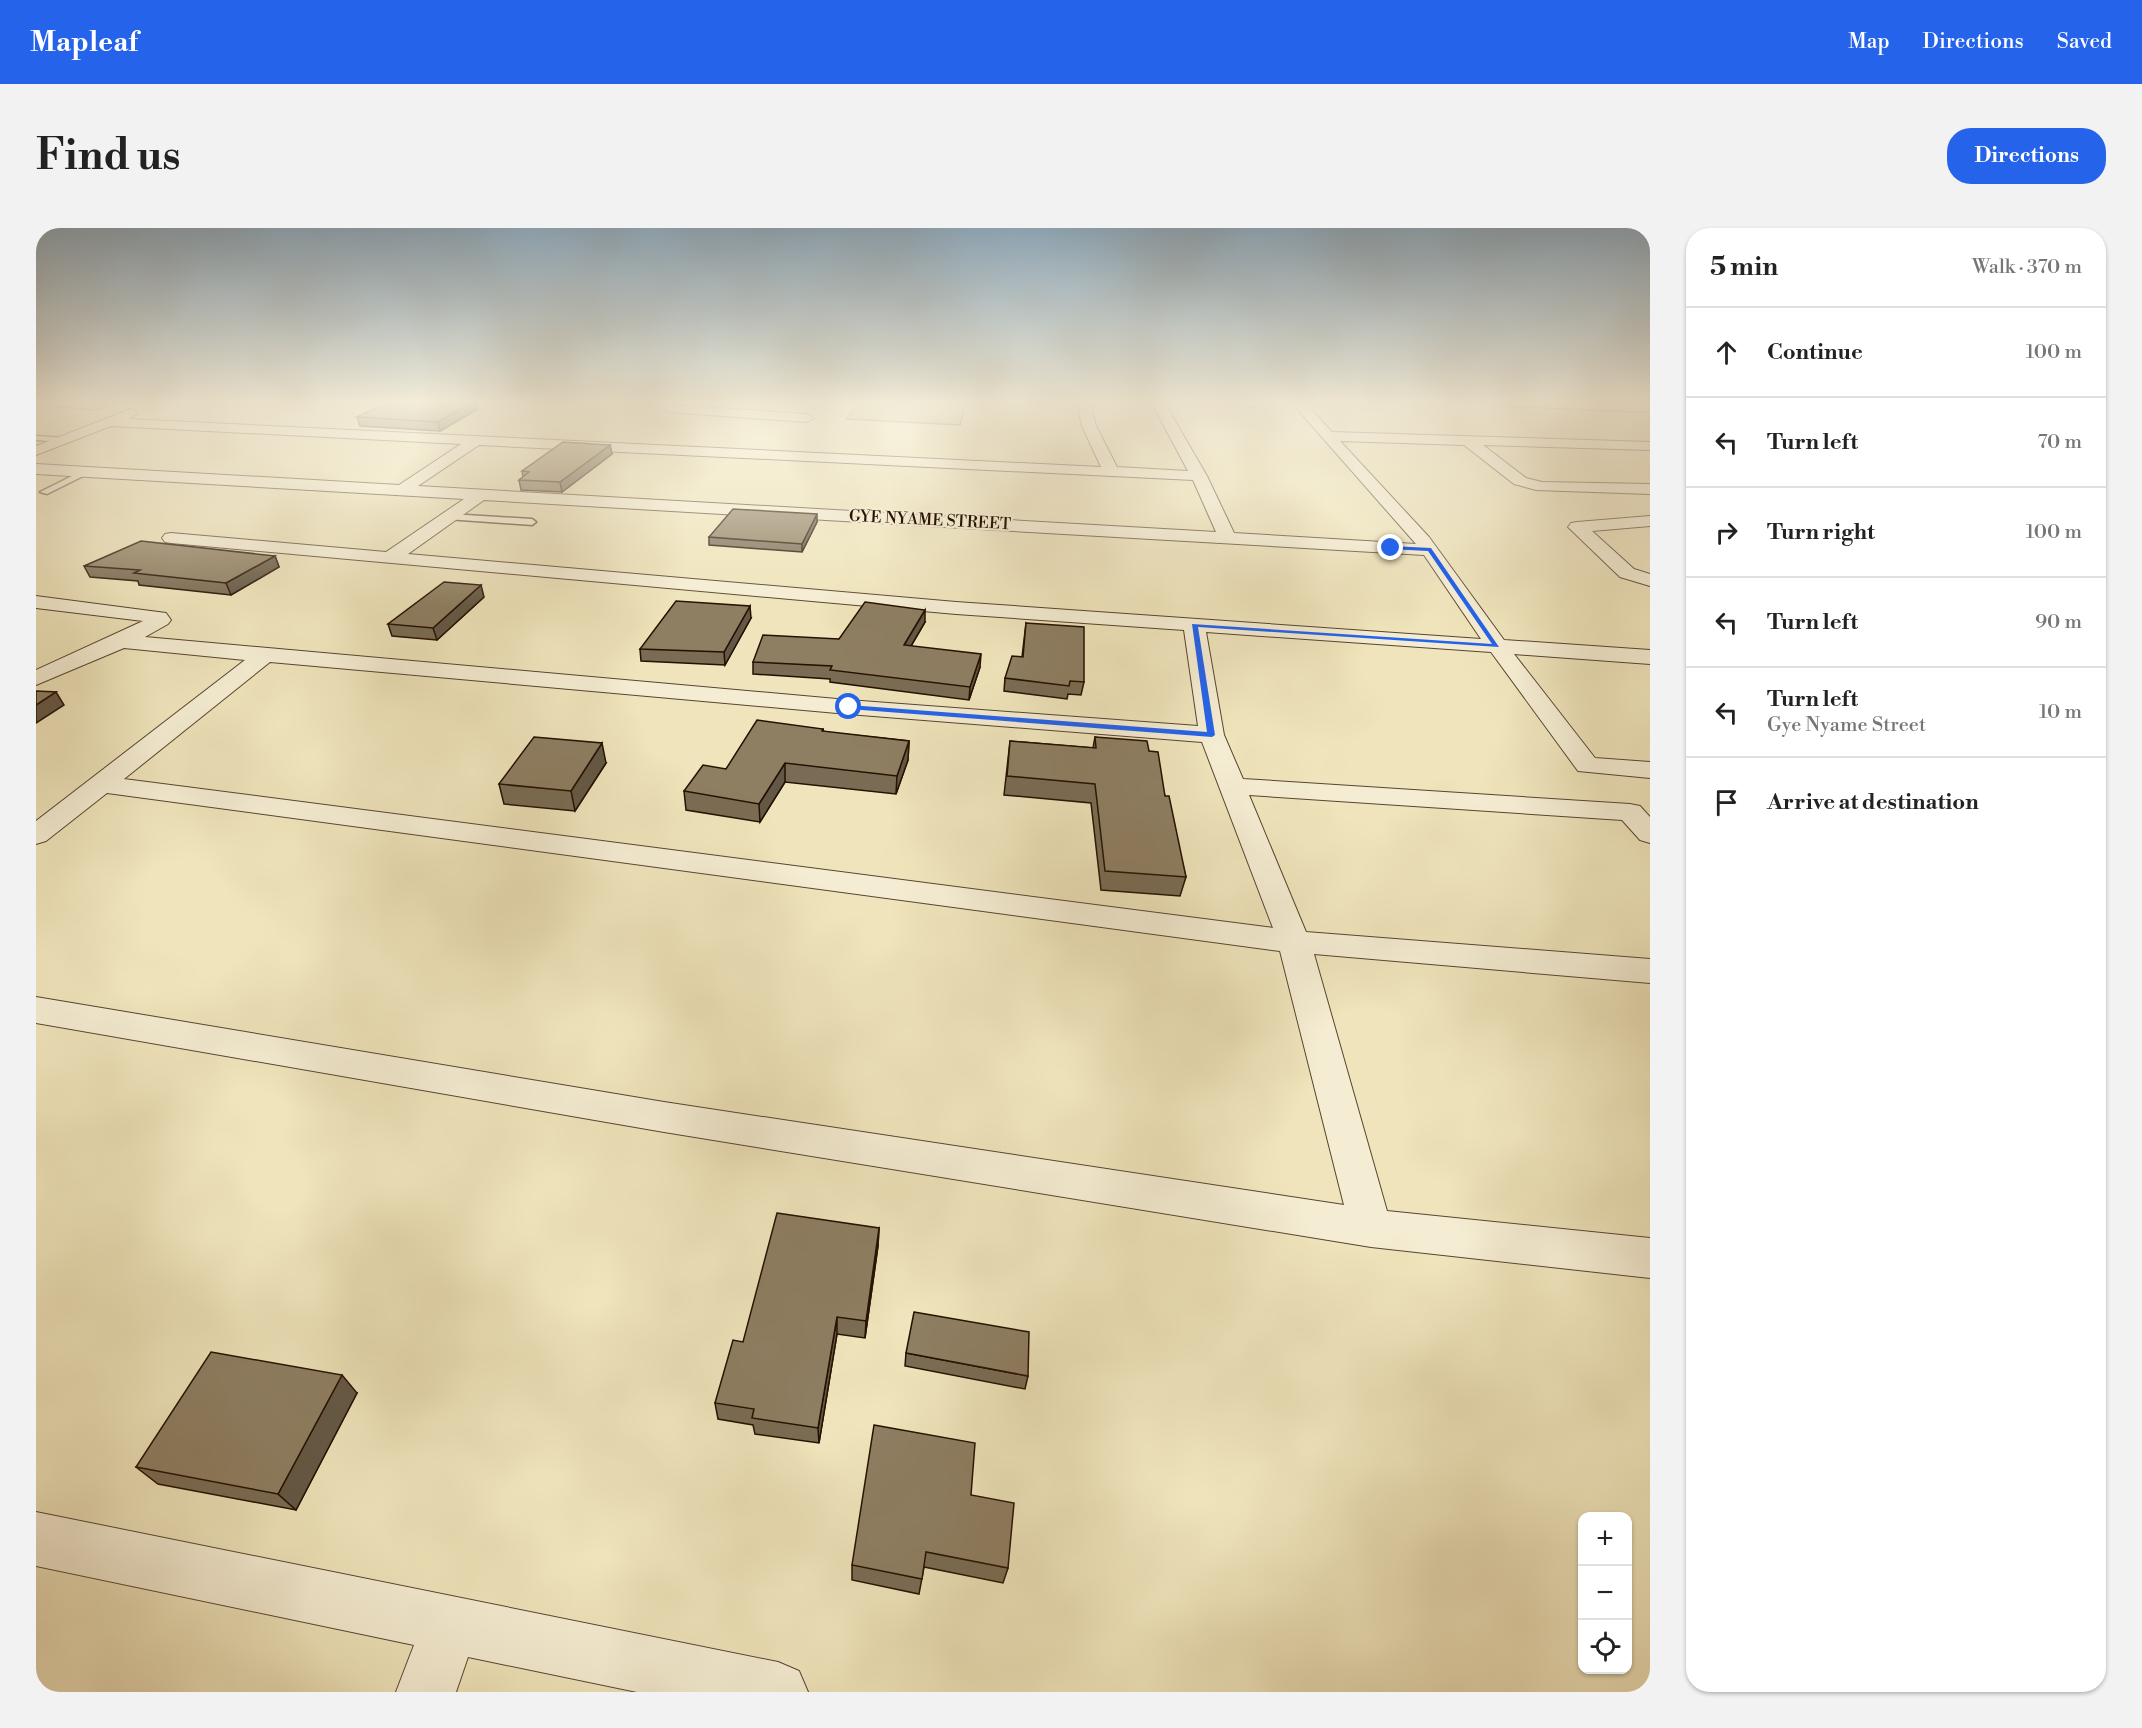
<!DOCTYPE html>
<html lang="en">
<head>
<meta charset="utf-8">
<style>
	:root { --surface:#fff; --page:#f2f2f2; --text:#222; --muted:#767676; --line:#e0e0e0; --accent:#2563eb }
	body { margin:0; font-family:"Libre Bodoni",serif; background:var(--page); color:var(--text) }
	.controls { position:absolute; right:18px; bottom:18px; display:grid; overflow:hidden; border-radius:12px; box-shadow:0 2px 4px #0004 }
	.controls button { width:54px; height:54px; display:grid; place-items:center; padding:0; border:0; border-bottom:2px solid var(--line); background:var(--surface); color:var(--text); font:30px sans-serif }
	.stop { position:absolute; width:18px; height:18px; margin:-14px; border:4px solid #2563eb; border-radius:50%; background:#fff }
	.stop.end { background:#2563eb; border-color:#fff; box-shadow:0 2px 6px #0008 }
	.list { margin:0; padding:0; list-style:none }
	h2 { display:flex; justify-content:space-between; align-items:center; height:78px; margin:0; padding:0 24px; font-size:26px }
	h2 small { font-size:20px; font-weight:400; color:var(--muted) }
	.list li { display:grid; grid-template-columns:39px 1fr auto; gap:18px; align-items:center; box-sizing:border-box; height:90px; padding:0 24px; border-top:2px solid var(--line) }
	.list b { display:block; font-size:22px; white-space:nowrap }
	.list p { margin:0; font-size:20px; white-space:nowrap; color:var(--muted) }
	.list em { font-size:20px; font-style:normal; color:var(--muted) }
	.icon { flex:none; width:33px; height:33px; fill:none; stroke:currentColor; stroke-width:2; stroke-linecap:round; stroke-linejoin:round }
	.map { position:relative; flex:none; width:1614px; height:1464px; overflow:hidden; border-radius:24px }
	header { display:flex; align-items:center; gap:36px; box-sizing:border-box; height:84px; padding:0 30px; background:var(--accent); color:#fff }
	header strong { font-size:28px }
	nav { display:flex; gap:33px; margin-inline-start:auto; font-size:21px }
	.intro { display:flex; align-items:center; justify-content:space-between; box-sizing:border-box; height:144px; padding:0 36px }
	h1 { margin:0; font-size:42px }
	.button { padding:15px 27px; border-radius:24px; background:var(--accent); color:#fff; font-size:21px; font-weight:700 }
	main { display:flex; gap:36px; padding:0 36px }
	aside { flex:1; background:var(--surface); border-radius:24px; box-shadow:0 2px 4px #0004 }
	.map>svg:first-child { display:block }
	.green { fill:#cdc09b; stroke:#79684e; stroke-width:1.5 }
	.lines { fill:none; stroke-linecap:round; stroke-linejoin:round }
	.lane-casing { stroke:#584530; stroke-width:3 }
	.street-casing { stroke:#584530; stroke-width:2 }
	.lane { fill:#f5edd3; fill-rule:evenodd }
	.street { fill:#f5edd3; fill-rule:evenodd }
	.wall { fill:#7a6c54; stroke:#251001; stroke-width:1.5 }
	.shaded-wall { fill:#635845; stroke:#251001; stroke-width:1.5 }
	.building { fill:#8e7e62; stroke:#251001; stroke-width:1.5 }
	.route { fill:#2563eb }
	.labels { text-anchor:middle; dominant-baseline:central; stroke-width:4.5; stroke-linejoin:round; paint-order:stroke }
	.far-street-label { font-size:16px; fill:#251001; stroke:#f5edd3 }
</style>
</head>
<body>
<header>
<strong>Mapleaf</strong>
<nav><a>Map</a><a>Directions</a><a>Saved</a></nav>
</header>
<div class="intro"><h1>Find us</h1><a class="button">Directions</a></div>
<main>
<div class="map">
<svg width="1614" height="1464" viewBox="0 0 1614 1464">
	<rect width="100%" height="100%" fill="#efe4bb"/>
	<filter id="stains"><feTurbulence type="fractalNoise" baseFrequency=".00333" numOctaves="4"/><feColorMatrix values="0 0 0 0 .2 0 0 0 0 .09 0 0 0 0 .02 0 0 0 .5 -.17"/></filter>
	<radialGradient id="worn" r=".72"><stop offset=".6" stop-color="#630" stop-opacity="0"/><stop offset="1" stop-color="#630" stop-opacity=".3"/></radialGradient>
	<path class="green" d="M820,174h110l-6,23 -113,-6z"/>
	<g class="lines">
		<g class="lane-casing">
			<path id="lane" d="M24,174l35,3 23,-3 -23,7 -37,-3z
				M1210,174h6l2,4 -5,1z
				M0,208l29,2 4,2 -4,2 -29,-2z
				M48,242l7,2 -44,22 -7,-2z
				M414,286l82,5 4,3 -4,3 -85,-6v-4z"/>
		</g>
		<g class="street-casing">
			<path id="street" d="M1041,174h13l6,24 21,41 71,4 -37,-69h13l43,74 27,57 182,11 -125,-142h13l28,30 318,10v8l-167,-5 43,33 16,4 108,2v10l-114,-4 -22,-6 -50,-39 -124,-4 89,96 75,103 146,10v14l-136,-10 81,104 55,4v16l-72,-7 -87,-119 -285,-20 18,103 19,44 387,25 10,2 10,11v26l-10,-3 -18,-20 -373,-25 57,137 344,27v24l-336,-29 73,257 263,27v40l-279,-31 -707,-115 -628,-109v-26l628,105 680,103 -64,-254 -1173,-158 -61,48 -10,3v-23l209,-161 -121,-12 -88,37v-15l107,-49 -107,-13v-12l130,17 5,7 -3,4 -23,13 703,63 350,26 -14,-96 -228,-16 -785,-71 -6,-1 -3,-4 3,-4 6,-1 215,19 78,-53 -428,-25v-10l363,21 62,-41 -350,-18 -75,29v-9l95,-37 7,4 -9,6 972,48 -19,-41zM443,217l714,35 23,52 -798,-46zM448,272l940,55 57,84 -525,-37 -548,-48zM234,434l578,52 354,28 71,186 -1149,-149z
				M1464,174l150,2v8l-144,-6z
				M637,177l134,9 7,4 -7,4 -139,-10 -2,-3z
				M1614,288v10l-58,5 42,38 16,5v12l-30,-9 -52,-50 3,-4 6,-1z
				M0,1284l742,150 21,9 9,21h-171l-169,-35 -12,35h-60l18,-47 -378,-79z"/>
		</g>
		<use href="#lane" class="lane"/>
		<use href="#street" class="street"/>
	</g>
	<path class="wall" d="M442,181l-38,22 -80,-5 -3,-9z
		M574,217l2,9 -50,38 -41,-2 -2,-10 4,-3 -1,-6z
		M781,294l-15,30 -93,-7v-8z
		M239,328l4,11 -48,28 -92,-10 -1,-4 -48,-4 -6,-11z
		M448,369l-47,43 -45,-4 -4,-12z
		M715,390l-26,47 -84,-4 -1,-12z
		M889,394l-14,24 69,21 -11,33 -139,-18v-3l-77,-5v-12l86,-23z
		M990,395l58,59 -3,13 -13,-1 -1,5 -63,-8 1,-13 17,-21z
		M787,501l1,3 85,9 -1,19 -12,34 -111,-12 -25,40 -74,-12 -2,-19 42,-22z
		M1059,509l54,14 16,45 21,81 -6,19 -79,-6 -10,-87 -87,-8 6,-54 83,7z
		M570,535l-31,48 -71,-7 -5,-20z
		M843,1000l-1,18 -13,92 -28,-4 -18,109 -64,-9 -2,-9 -35,-6 -3,-16 28,-61z
		M870,1125l122,23 -3,13 -120,-23z
		M321,1165l-61,117 -138,-26 -22,-17z
		M935,1267l37,73 -5,15 -79,-16 -5,27 -67,-14v-15z"/>
	<path class="shaded-wall" d="M437,174h3l2,7 -38,22 -2,-9z
		M574,217l2,9 -50,38 -2,-10z
		M781,286v8l-15,30v-8z
		M239,328l4,11 -48,28 -5,-12z
		M445,357l3,12 -47,43 -4,-12z
		M714,378l1,12 -26,47 -1,-13z
		M889,382v12l-21,36v-13z
		M945,426l-1,13 -11,33 1,-13z
		M20,464l8,13 -28,18v-18z
		M873,513l-1,19 -12,34 1,-18z
		M566,515l4,20 -31,48 -4,-20z
		M749,535v19l-25,40 -1,-18z
		M843,1000l-1,18 -13,92 1,-17z
		M801,1089v17l-18,109 -1,-15z
		M306,1147l15,18 -61,117 -18,-16z"/>
	<path class="building" d="M352,174h85l-35,20 -81,-5z
		M527,214l47,3 -50,37 -41,-2 10,-8 -7,-1z
		M697,281l84,5 -15,30 -93,-7z
		M105,313l134,15 -49,27 -92,-10 6,-3 -56,-4z
		M408,354l37,3 -48,43 -45,-4z
		M640,373l74,5 -26,46 -84,-3z
		M829,374l60,8 -21,35 77,9 -11,33 -140,-17 2,-4 -79,-4 10,-27 76,4z
		M990,395l58,4v55l-14,-1 -1,5 -64,-8 7,-22 11,1z
		M0,463l20,1 -20,13z
		M721,492l66,9 -1,2 87,10 -12,35 -112,-13 -26,41 -75,-13 19,-26 23,4z
		M498,509l68,6 -31,48 -72,-7z
		M1059,509l52,4 2,10 9,1 7,44h4l17,81 -81,-6 -10,-87 -88,-8 3,-35 86,7z
		M741,985l102,15 -13,93 -29,-4 -19,111 -66,-10 2,-9 -39,-6 18,-63 10,2z
		M878,1084l115,20 -1,44 -122,-23z
		M175,1124l131,23 -64,119 -142,-27z
		M838,1197l101,18 -4,52 43,8 -6,65 -82,-16 -4,27 -70,-14z"/>
	<linearGradient id="sky" x2="0" y2="1"><stop stop-color="#8faabd"/><stop offset="0.46" stop-color="#f8f3e0"/><stop offset="1" stop-color="#f8f3e0" stop-opacity="0"/></linearGradient>
	<rect width="1614" height="379" fill="url(#sky)"/>
	<path class="route" d="M1355,318l40,2 68,99 -301,-20 17,108 -3,2 -363,-28 -4,-2 4,-2 358,27 -15,-108 300,20 -64,-93 -39,-2z"/>
	<g class="labels">
		<g class="far-street-label">
			<text transform="translate(894 292) rotate(3)">GYE NYAME STREET</text>
		</g>
	</g>
	<rect width="100%" height="100%" filter="url(#stains)"/>
	<rect width="100%" height="100%" fill="url(#worn)"/>
</svg>
<div class="controls">
<button>+</button>
<button>−</button>
<button><svg class="icon" aria-label="locate" viewBox="0 0 24 24"><circle cx="12" cy="12" r="6"/><path d="M12 2v4M12 18v4M2 12h4M18 12h4"/></svg></button>
</div>
<div class="stop" style="left:813px;top:479px"></div>
<div class="stop end" style="left:1355px;top:320px"></div>
</div>
<aside>
<h2>5 min<small>Walk · 370 m</small></h2>
<ul class="list">
<li><svg class="icon" aria-label="ahead" viewBox="0 0 24 24"><path d="M12 20V5M6 11l6-6 6 6"/></svg><div><b>Continue</b></div><em>100 m</em></li>
<li><svg class="icon" aria-label="left" viewBox="0 0 24 24"><path d="M17 20v-9H6M10 6l-5 5 5 5"/></svg><div><b>Turn left</b></div><em>70 m</em></li>
<li><svg class="icon" aria-label="right" viewBox="0 0 24 24"><path d="M7 20v-9h11M14 6l5 5-5 5"/></svg><div><b>Turn right</b></div><em>100 m</em></li>
<li><svg class="icon" aria-label="left" viewBox="0 0 24 24"><path d="M17 20v-9H6M10 6l-5 5 5 5"/></svg><div><b>Turn left</b></div><em>90 m</em></li>
<li><svg class="icon" aria-label="left" viewBox="0 0 24 24"><path d="M17 20v-9H6M10 6l-5 5 5 5"/></svg><div><b>Turn left</b><p>Gye Nyame Street</p></div><em>10 m</em></li>
<li><svg class="icon" aria-label="arrive" viewBox="0 0 24 24"><path d="M6 21V4h12l-3 4 3 4H6"/></svg><div><b>Arrive at destination</b></div></li>
</ul>
</aside>
</main>
</body>
</html>
